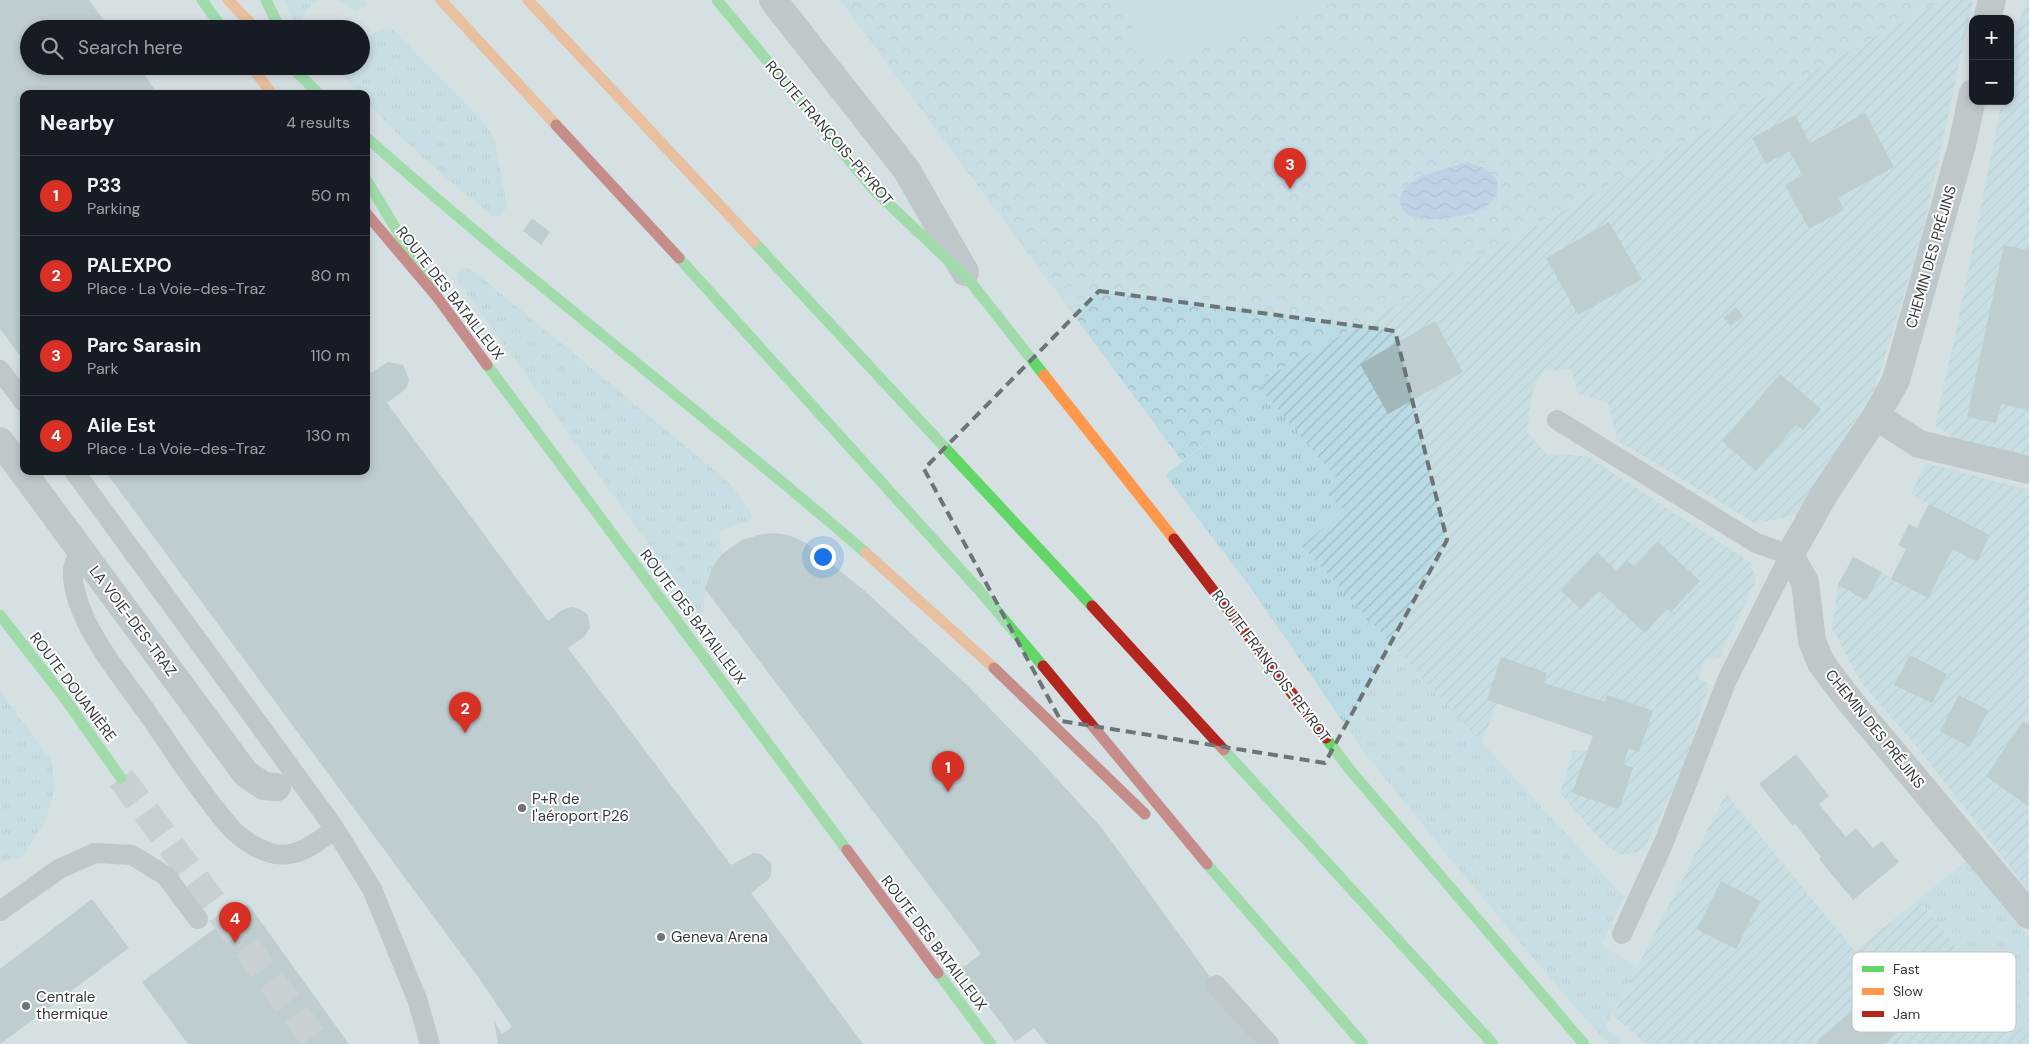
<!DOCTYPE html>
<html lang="en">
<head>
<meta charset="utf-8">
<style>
	:root { --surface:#171b24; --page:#20242c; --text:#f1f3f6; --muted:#9ea1a6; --line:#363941; --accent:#d93025 }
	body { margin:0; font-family:"DM Sans",sans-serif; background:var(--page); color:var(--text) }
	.controls { position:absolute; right:15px; top:15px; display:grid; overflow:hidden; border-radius:10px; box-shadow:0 2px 8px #0003 }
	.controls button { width:45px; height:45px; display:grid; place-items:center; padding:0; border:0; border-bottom:1px solid var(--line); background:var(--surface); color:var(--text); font:25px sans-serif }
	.you { position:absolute; left:822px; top:556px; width:18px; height:18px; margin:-12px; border:4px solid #fff; border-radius:50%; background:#1a73e8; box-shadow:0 0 0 8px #1a73e833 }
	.badge { display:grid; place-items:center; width:32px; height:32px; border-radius:50%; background:var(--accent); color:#fff; font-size:16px; font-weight:700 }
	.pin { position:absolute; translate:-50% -41px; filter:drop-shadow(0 1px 2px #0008) }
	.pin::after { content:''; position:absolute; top:26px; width:18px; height:15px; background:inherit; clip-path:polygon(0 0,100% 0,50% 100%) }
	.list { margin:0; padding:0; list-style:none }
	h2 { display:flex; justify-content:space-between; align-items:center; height:65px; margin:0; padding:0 20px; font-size:21px }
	h2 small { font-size:16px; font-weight:400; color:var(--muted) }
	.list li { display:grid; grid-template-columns:32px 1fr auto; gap:15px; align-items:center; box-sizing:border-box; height:80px; padding:0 20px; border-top:1px solid var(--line) }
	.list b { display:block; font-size:19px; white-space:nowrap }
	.list p { margin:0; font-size:16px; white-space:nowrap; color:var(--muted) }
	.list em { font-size:16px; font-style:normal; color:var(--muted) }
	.icon { flex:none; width:28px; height:28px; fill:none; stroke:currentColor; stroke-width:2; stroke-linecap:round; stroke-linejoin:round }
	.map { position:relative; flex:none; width:2029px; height:1044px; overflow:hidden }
	.search { position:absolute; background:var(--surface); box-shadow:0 2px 8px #0003; left:20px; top:20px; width:350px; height:55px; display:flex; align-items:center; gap:12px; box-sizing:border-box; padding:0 18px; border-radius:28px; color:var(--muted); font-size:19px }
	.panel { position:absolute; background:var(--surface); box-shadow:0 2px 8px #0003; left:20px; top:90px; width:350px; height:385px; border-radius:10px }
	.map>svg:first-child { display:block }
	.grass { fill:url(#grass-tufts) }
	.park { fill:url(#park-crowns) }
	.garden { fill:url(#garden-furrows) }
	.pitch { fill:#badae4 }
	.water { fill:url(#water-waves) }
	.building { fill:#a1b6b8 }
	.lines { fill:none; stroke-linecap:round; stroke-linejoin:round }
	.secondary-tunnel { stroke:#b5bfc2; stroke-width:28; stroke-dasharray:28 14; stroke-linecap:butt }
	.lane { stroke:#a3a8aa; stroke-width:20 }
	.street { stroke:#a3a8aa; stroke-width:28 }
	.fast { stroke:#63d668; stroke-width:11 }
	.slow { stroke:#ff974d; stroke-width:11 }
	.jam { stroke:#b3261e; stroke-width:11 }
	.marked { fill:none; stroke:#6c7476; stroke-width:4; stroke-dasharray:10 6; stroke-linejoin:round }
	.poi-dot { fill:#6c7476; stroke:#fff; stroke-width:2 }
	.labels { text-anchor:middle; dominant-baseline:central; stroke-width:4; stroke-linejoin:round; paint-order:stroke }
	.street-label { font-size:15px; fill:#333a3c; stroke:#fff }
	.poi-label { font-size:15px; fill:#333a3c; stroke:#fff; text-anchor:start }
	.key { fill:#fff; stroke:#c2c4c4; stroke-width:1 }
	.key-label { font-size:14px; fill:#333a3c }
</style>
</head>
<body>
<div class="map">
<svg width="2029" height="1044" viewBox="0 0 2029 1044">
	<defs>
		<pattern id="grass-tufts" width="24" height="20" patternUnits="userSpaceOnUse" patternTransform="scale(1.25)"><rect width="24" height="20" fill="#badae4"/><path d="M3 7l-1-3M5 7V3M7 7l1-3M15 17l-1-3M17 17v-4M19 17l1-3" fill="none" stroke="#a0bcc4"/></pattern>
		<pattern id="park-crowns" width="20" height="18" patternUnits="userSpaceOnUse" patternTransform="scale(1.25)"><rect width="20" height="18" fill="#badae4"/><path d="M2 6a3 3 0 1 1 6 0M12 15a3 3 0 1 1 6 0" fill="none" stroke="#a0bcc4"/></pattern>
		<pattern id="garden-furrows" width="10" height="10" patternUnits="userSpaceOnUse" patternTransform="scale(1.25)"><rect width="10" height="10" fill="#badae4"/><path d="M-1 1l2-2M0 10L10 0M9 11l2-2" fill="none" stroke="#a0bcc4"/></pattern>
		<pattern id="water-waves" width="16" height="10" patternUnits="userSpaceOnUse" patternTransform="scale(1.25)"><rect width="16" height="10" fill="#a7c0e8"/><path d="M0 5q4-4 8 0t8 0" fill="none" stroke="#899dbd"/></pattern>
	</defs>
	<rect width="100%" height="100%" fill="#d6e0e3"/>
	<path class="grass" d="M284,0h36c-13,4 -18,17 -20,29h-2z
		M337,0h27l3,4 -12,7 -10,-8z
		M390,27l94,95 11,18 12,67 -6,9h-9c-43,-36 -88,-72 -126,-115v-7h-7l-22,-26 3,-2h21c0,-30 1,-29 29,-39z
		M461,268h6l8,4 255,211 24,35 -35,14 3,22 -10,14 -5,14 -5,36 -244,-337 -1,-6z
		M1268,396l72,85 -13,12 16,16 -41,37 322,351 -23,49 37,20 -33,61 20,17h-16l-43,-47 -100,-119 -103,-127 -115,-167 -83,-109z
		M0,691l51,69 4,28 -10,34 -23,35 -20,5 -2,-1z
		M1967,860l62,77v99l-111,-136z"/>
	<path class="park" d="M840,0h1102l-218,120 -467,262 11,14 -86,65z"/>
	<path class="garden" d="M1942,0h31l-51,237 -47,151 -76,126 -43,10 -139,-84 -9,-38 -30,-8 -7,-25 -29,3 -9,18 -6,41 19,23 41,2 163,106 6,18 -37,78 -14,2 -7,18 11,6 -25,84 -40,81c-7,3 -15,6 -23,5 -16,-3 -48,-48 -61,-61l13,-42h14l17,-49 -60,-19 3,-10 -50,30 -15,40 -180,-197 41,-36 -16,-17 12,-12 -83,-98 468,-263z
		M2026,0h3v455l-73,-15 -21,-15 22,-98 45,-226h8v-40l7,-33z
		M1926,463l103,27 -1,400 -106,-137 -62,-72 -28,-53 6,-43 15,-28 38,21 38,-74 -18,-10z
		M1726,794l129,157 63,-51 111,136v8h-383l-33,-29z"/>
	<path class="pitch" d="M1124,0h219l-196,67z"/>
	<path class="water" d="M1467,162l17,6 12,10c2,9 3,15 -3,22 -12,17 -68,25 -86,14 -4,-2 -6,-9 -8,-13l6,-14 17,-11z"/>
	<path class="building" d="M0,0h89l21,29h-81v37h109l20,28h-134v267l-24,-32z
		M1865,113l29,54 -56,31 6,12 -35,19 -24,-44 18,-10 -14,-24 -23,13 -14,-26 43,-23 15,28z
		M532,218l18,14 -9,13 -18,-14z
		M1609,222l33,57 -64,36 -32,-57z
		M2004,245l25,5v156l-1,4 -27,-6 -5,19 -29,-6z
		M1736,307l7,9 -12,10 -8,-8z
		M1435,321l28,51 -75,42 -28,-50z
		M388,362l15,3 6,14 -2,8 -4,4 -16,12 161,218 14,-11 9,-3 9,2 8,6 2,13 -6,9 -16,11 163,217 22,-12 8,1 10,9v12l-3,5 -17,13 112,151h-365l-4,-23 8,13 10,-7 -31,-46 -376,-510h261v-95z
		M1780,374l41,35 -18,21 -7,-5 -40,46 -34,-30z
		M1929,504l61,31 -13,27 -24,-13 -25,49 -37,-19 15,-30 -8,-4 11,-21 8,4z
		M773,533l16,2 17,8 60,49 101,93 71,73 63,69 158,217h-212l-13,-16 -19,14 -54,-73 20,-15 -276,-365 7,-21 10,-14 20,-14 17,-5z
		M1658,542l42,39 -29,31 -4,-3 -22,24 -46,-42 -18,18 -20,-18 36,-39 20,19 10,-11 8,7z
		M1853,557l29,15 -16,28 -28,-15z
		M1910,655l37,19 -15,29 -38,-18z
		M1501,657l46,16 -3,10 61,19 2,-7 46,16 -14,41 -10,-4 -6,16 10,4 -14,41 -47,-16 21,-57 -106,-36z
		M1959,695l29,15 -18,37 -30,-16z
		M2023,721l6,4 -1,81 -42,-30z
		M1796,754l33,42 -10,8 27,33 10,-9 17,20 9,-7 17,21 -46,38 -34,-41 2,-2 -26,-33 -2,2 -34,-42z
		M1721,881l39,20 -24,48 -39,-20z
		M92,899l37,49 -129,96v-75z
		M248,904l101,140h-161l-46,-62z
		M1871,986l34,40 -20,18h-66l-2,-3 42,-36 -4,-5z"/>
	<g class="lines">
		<path class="secondary-tunnel" d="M121,778l197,266"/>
		<path class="lane" d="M0,370l24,32
			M1557,420l199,123 34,12 -63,125 -63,162 -42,92
			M74,471l259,355 39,63 45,110 13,45
			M81,551c-3,4 -6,9 -7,14 -4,13 3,35 8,47 15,36 42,68 64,99 27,39 53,80 84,116 11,12 29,24 45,27 24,4 42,-12 60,-25
			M0,911l59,-42 36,-16 37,2 34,21 32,43
			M1216,985l53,59"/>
		<path class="street" d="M773,0l133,169 59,103
			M1987,19l5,-19
			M1973,93l-11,52 -66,235 -20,36 -51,77 -35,62 15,27 7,59 9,22 28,37 180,215
			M1876,416l43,28 110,26
			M0,441l246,333 18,12 13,1"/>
		<path class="fast" d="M202,0l21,29
			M266,0l14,29
			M717,0l156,189 96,91 75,95
			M291,66l28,28
			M366,137c162,144 336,274 500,416
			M366,179l71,118
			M754,242l338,364
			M679,258l300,332 64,76
			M487,365l360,485
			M0,615l63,81 58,82
			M1326,738l24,32 234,274
			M1224,750l269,294
			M1207,864l156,180
			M938,973l53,71"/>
		<path class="slow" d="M228,0l28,29
			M441,0l115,125
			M528,0l226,242
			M251,66l21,28
			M1044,375l130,164
			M866,553l128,115"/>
		<path class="jam" d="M556,125l123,133
			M366,213l71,84 50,68
			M1174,539l152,199
			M1092,606l132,144
			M1043,666l164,198
			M994,668l151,146
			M847,850l91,123"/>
	</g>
	<path d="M0 0H2029V1044H0ZM1099,291l296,40 52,209 -122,223 -264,-42 -137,-252z" fill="#d6e0e3" fill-opacity=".55" fill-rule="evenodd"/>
	<path class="marked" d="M1099,291l296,40 52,209 -122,223 -264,-42 -137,-252z"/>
	<g class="poi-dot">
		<circle cx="522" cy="808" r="5"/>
		<circle cx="661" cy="937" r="5"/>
		<circle cx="26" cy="1006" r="5"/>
	</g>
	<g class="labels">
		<g class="street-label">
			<text transform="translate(829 133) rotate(49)">ROUTE FRANÇOIS-PEYROT</text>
			<text transform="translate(1931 257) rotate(-74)">CHEMIN DES PRÉJINS</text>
			<text transform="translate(450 293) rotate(52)">ROUTE DES BATAILLEUX</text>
			<text transform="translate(693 617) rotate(53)">ROUTE DES BATAILLEUX</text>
			<text transform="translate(133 621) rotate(53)">LA VOIE-DES-TRAZ</text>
			<text transform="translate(1271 666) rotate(53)">ROUTE FRANÇOIS-PEYROT</text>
			<text transform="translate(73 687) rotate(53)">ROUTE DOUANIÈRE</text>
			<text transform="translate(1875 729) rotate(51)">CHEMIN DES PRÉJINS</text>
			<text transform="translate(934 943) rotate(53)">ROUTE DES BATAILLEUX</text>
		</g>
		<g class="poi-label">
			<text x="532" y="799">P+R de<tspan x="532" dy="17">l'aéroport P26</tspan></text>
			<text x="671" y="937">Geneva Arena</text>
			<text x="36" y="997">Centrale<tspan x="36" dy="17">thermique</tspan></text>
		</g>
	</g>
	<rect x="1852" y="952" width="164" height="80" rx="8" class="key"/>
	<rect x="1862" y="966" width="22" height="6" fill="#63d668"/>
	<rect x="1862" y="988" width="22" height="7" fill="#ff974d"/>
	<rect x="1862" y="1011" width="22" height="6" fill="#b3261e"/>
	<g class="key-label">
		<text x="1893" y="974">Fast</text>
		<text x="1893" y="996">Slow</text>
		<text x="1893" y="1019">Jam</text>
	</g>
</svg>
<div class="controls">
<button>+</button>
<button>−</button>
</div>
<div class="you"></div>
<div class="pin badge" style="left:948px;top:792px">1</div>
<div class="pin badge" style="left:465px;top:733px">2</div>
<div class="pin badge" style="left:1290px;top:189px">3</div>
<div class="pin badge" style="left:235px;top:943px">4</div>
<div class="search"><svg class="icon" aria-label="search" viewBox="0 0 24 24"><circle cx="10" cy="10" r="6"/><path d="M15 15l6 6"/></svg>Search here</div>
<section class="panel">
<h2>Nearby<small>4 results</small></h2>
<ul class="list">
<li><span class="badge">1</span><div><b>P33</b><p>Parking</p></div><em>50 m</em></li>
<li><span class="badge">2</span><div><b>PALEXPO</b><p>Place · La Voie-des-Traz</p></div><em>80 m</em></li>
<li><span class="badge">3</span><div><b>Parc Sarasin</b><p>Park</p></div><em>110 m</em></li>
<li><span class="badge">4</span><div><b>Aile Est</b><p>Place · La Voie-des-Traz</p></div><em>130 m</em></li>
</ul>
</section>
</div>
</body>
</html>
